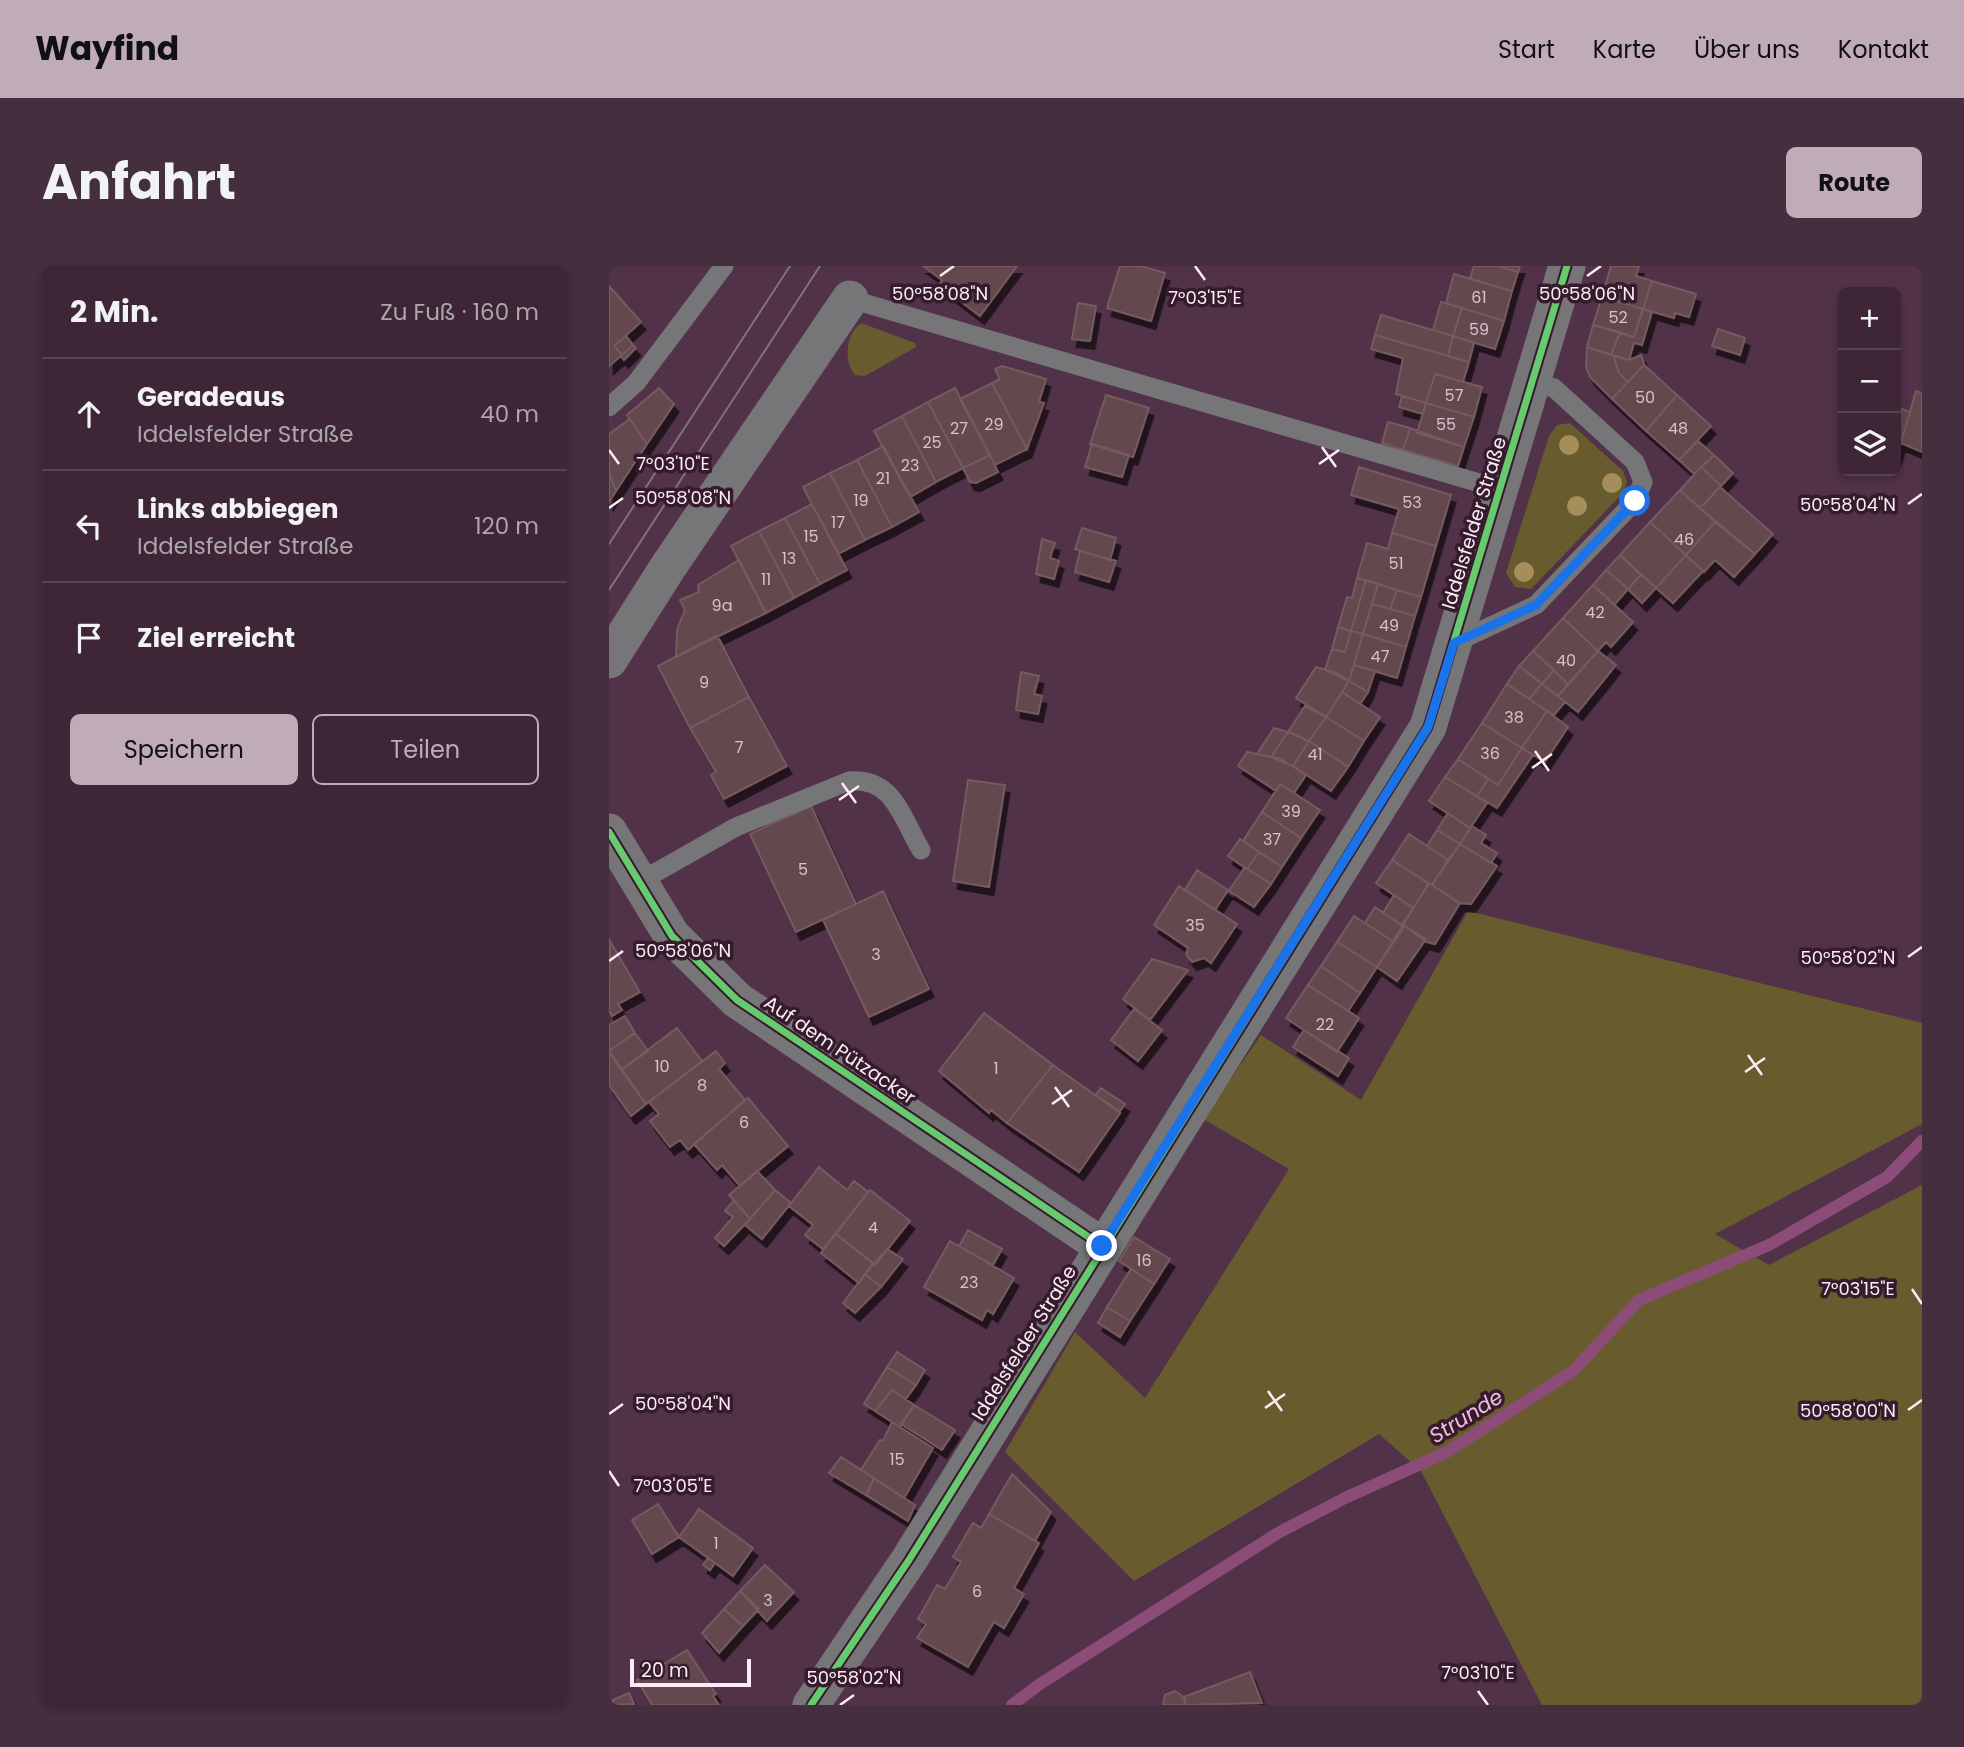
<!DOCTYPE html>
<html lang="de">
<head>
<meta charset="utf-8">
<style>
	:root { --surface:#3e2636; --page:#452e3e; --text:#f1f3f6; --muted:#ada5ad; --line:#574351; --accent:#c0abb8 }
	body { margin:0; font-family:Poppins,sans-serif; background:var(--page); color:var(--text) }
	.controls { position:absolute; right:21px; top:21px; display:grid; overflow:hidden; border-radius:10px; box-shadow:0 4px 10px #0003 }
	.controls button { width:63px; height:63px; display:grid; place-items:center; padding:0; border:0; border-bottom:2px solid var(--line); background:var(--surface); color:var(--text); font:35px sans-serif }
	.scale { position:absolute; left:21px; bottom:18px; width:121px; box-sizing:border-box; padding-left:7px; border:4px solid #fbecf5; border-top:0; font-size:19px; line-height:24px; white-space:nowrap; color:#fbecf5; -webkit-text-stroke:5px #351b2c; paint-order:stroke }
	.stop { position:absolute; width:21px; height:21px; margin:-16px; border:5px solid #1a73e8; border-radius:50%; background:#fff }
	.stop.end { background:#1a73e8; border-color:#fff; box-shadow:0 2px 7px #0008 }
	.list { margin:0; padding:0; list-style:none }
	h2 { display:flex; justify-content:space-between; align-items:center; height:91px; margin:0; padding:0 28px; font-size:30px }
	h2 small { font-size:23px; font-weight:400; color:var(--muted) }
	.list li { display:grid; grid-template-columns:46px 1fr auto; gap:21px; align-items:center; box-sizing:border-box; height:112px; padding:0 28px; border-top:2px solid var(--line) }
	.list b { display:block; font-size:26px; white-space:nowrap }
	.list p { margin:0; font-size:23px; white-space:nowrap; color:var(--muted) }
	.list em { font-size:23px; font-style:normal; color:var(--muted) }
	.actions { display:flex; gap:14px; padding:21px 28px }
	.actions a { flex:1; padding:16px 0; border:2px solid var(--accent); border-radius:10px; text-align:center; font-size:24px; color:var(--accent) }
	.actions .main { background:var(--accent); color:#111 }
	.icon { flex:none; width:38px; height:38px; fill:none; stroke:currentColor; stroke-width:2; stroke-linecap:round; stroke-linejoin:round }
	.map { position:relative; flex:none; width:1313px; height:1439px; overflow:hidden; border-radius:10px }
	header { display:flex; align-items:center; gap:42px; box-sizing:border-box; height:98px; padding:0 35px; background:var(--accent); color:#111 }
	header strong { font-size:33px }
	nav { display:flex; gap:38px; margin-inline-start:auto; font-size:24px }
	.intro { display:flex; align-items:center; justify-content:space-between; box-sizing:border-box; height:168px; padding:0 42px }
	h1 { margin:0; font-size:49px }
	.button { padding:18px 32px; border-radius:10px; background:var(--accent); color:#111; font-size:24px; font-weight:700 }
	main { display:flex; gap:42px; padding:0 42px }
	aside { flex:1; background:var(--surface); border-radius:10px; box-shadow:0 4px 10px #0003 }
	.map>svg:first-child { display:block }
	.green { fill:#685c2f }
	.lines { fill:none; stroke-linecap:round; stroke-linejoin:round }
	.stream { stroke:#8b4d77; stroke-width:12 }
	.building { fill:#63494e; stroke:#765a5f; stroke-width:2; filter:url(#shadow) }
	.lane { stroke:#767577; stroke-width:19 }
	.street { stroke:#767577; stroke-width:37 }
	.tram { stroke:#7d737b; stroke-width:2 }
	.cycleway-casing { stroke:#351b2c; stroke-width:11 }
	.cycleway { stroke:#67ca6e; stroke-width:7 }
	.tree { fill:#a68e5a }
	.route { stroke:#1a73e8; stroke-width:9 }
	.ticks { fill:none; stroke:#fbecf5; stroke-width:2.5 }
	.labels { text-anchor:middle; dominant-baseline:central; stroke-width:7; stroke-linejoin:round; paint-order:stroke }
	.number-label { font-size:16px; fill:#d5c3cb }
	.street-label { font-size:19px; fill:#fbecf5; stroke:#351b2c }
	.water-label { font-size:21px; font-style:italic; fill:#f6bde1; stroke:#351b2c }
	.ticks-label { font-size:18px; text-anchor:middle; fill:#fbecf5; stroke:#351b2c; stroke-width:7; stroke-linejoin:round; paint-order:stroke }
</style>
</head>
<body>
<header>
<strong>Wayfind</strong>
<nav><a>Start</a><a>Karte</a><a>Über uns</a><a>Kontakt</a></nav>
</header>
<div class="intro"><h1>Anfahrt</h1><a class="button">Route</a></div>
<main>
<aside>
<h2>2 Min.<small>Zu Fuß · 160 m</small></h2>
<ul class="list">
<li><svg class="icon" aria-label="ahead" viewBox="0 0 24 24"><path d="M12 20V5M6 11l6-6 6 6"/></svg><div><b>Geradeaus</b><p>Iddelsfelder Straße</p></div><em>40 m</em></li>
<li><svg class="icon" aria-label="left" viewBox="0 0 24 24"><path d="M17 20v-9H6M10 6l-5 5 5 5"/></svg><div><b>Links abbiegen</b><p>Iddelsfelder Straße</p></div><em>120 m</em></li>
<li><svg class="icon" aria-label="arrive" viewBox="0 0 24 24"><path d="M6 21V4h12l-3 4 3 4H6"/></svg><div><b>Ziel erreicht</b></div></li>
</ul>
<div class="actions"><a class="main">Speichern</a><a>Teilen</a></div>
</aside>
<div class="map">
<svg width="1313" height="1439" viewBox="0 0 1313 1439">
	<defs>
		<filter id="shadow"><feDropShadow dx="4.5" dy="8" stdDeviation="0" flood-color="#0009"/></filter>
	</defs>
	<rect width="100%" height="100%" fill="#523248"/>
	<path class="green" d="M252,57l54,20 1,4 -51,29 -10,-1c-12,-13 -9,-42 6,-52z
		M961,157l53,48 4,10 -4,12 -92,96 -16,-2 -9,-14 43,-137 8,-11z
		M859,645l454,112v101l-207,110 54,31 153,-80v520h-380l-121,-234 -42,-37 -245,147 -129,-129 70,-120 70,66 144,-229 -86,-50 58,-84 100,65z"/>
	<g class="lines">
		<path class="stream" d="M403,1439l28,-21 238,-151 67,-35 102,-46 126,-81 66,-71 130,-55 118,-68 35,-36"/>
	</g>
	<path class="building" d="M314,0h94l-37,50 -41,-31 3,-5z
		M511,0h21l24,7 -14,48 -44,-13z
		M865,0h24l20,6 -6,19 -42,-12z
		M889,0h22l-2,6z
		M1002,0h28l-3,10 16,5 -9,28 -41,-12z
		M845,8l58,17 -8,30 -58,-18z
		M1043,15l44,13 -7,23 -14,-4 -1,5 -31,-9z
		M0,20l32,36 -27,24 8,9 -13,11z
		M993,31l41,12 -9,28 -41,-12z
		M832,36l21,6 -9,28 -20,-6z
		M469,37l18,3 -6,35 -18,-2z
		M853,42l42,13 -9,28 -42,-13z
		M1034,43l9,3 -10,33 -8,-2 -5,17 -18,-5 9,-23 14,5z
		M772,49l72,21 -5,20 -73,-21z
		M984,59l27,7 -9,23 -24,-8z
		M1109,63l27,9 -5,17 -28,-9z
		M766,69l94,27 -6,20 -28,-8 -9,29 -30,-9 7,-36 -32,-9z
		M17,70l7,9 -11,10 -8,-9z
		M844,70l21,7 -5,19 -21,-6z
		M24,79l3,3 -12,12 -3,-4z
		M978,81l26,8 6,18 9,9 -16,17 -22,-22 -4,-10z
		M1004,89l16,5 12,-5 3,10 -16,17 -9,-9z
		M1035,99l33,30 -31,36 -34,-32z
		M393,100l44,13 -7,23 5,1 -17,46 -35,-66 8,-4 -5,-10z
		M826,108l47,13 -8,30 -48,-14z
		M383,117l35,66 -32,16 -35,-66z
		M50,122l15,16 -27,40 -20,-29z
		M346,122l35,67 -27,13 -35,-66z
		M1307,125l6,2v59l-21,-9z
		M497,129l43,13 -16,49 -43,-13z
		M1068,129l34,31 -32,34 -33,-29z
		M793,130l24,7 -3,11 -24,-7z
		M319,136l35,66 -27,14 -34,-66z
		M817,137l48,14 -10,30 -47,-14z
		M1287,141l14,5 -14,46z
		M293,150l34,66 -26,15 -36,-66z
		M21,153l17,25 -31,47 -7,-18v-39z
		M779,156l22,6 -7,22 -21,-7z
		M801,162l54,19 -6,19 -55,-16z
		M1089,175l16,14 -20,19 -15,-14z
		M483,178l37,11 -7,22 -37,-10z
		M274,180l36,66 -27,15 -35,-67z
		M381,189l8,17 -22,11 -6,-1 -7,-14z
		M1105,189l19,18 -12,13 -20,-19z
		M248,194l35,67 -27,13 -35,-67z
		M750,201l92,28 -15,51 -44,-13 7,-24 -48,-14z
		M1092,201l20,19 -21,22 -20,-18z
		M0,207l7,18 -7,11z
		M221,207l35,67 -27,14 -35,-67z
		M1111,221l53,47 -18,20 -55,-46z
		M1071,224l35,32 -29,33 -36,-33z
		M203,238l35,66 -27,14 -35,-66z
		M176,252l35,66 -26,14 -35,-67z
		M1041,256l36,33 -30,33 -36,-33z
		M1106,256l40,32 -21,23 -19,-17 -11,12 -18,-17z
		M473,262l34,10 -6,22 -35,-11z
		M150,265l35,67 -28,15 -35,-67z
		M783,267l44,13 -15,51 -64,-19 10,-35 21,6z
		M433,273l13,4 -5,15 9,3 -5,18 -18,-5z
		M471,285l36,10 -7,21 -34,-10z
		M1011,289l21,20 -13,14 -22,-19z
		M1077,289l17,16 -30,32 -17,-15z
		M130,294l27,53 -90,44 1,-27 8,-20 -5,-10 19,-8 -1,-7z
		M997,304l22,19 -14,16 -21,-20z
		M1032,309l15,13 -14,15 -14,-14z
		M748,312l9,2 -15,51 -13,-4 9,-30 5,1z
		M757,314l12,4 -15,50 -12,-3z
		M769,318l19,6 -7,19 -18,-5z
		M984,319l40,37 -22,25 -5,-5 -8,9 -35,-33z
		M788,324l24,7 -6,19 -25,-7z
		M763,338l43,12 -9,31 -43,-13z
		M954,352l35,33 -30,33 -35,-33z
		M729,361l13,4 -6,21 -13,-3z
		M742,365l12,3 -14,47 -24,-11 7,-21 13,3z
		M754,368l43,13 -9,31 -43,-13z
		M108,369l32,62 -59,31 -32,-62z
		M924,385l21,19 -12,14 -23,-18z
		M989,385l18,14 -38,47 -20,-16z
		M745,399l21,6 -7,21 -19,-11z
		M910,400l23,18 -13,15 -22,-15z
		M707,401l21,6 12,8 -23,36 -30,-19z
		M945,404l14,14 -10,12 -16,-12z
		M412,406l18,4 -5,18 8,2 -4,18 -22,-4z
		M740,415l19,11 -8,12 -18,-12z
		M898,418l40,27 -25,37 -40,-25z
		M933,418l23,18 -11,13 -25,-16z
		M733,426l38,25 -16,24 -38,-24z
		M140,431l38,69 -63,33 -13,-24 5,-3 -26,-44z
		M696,440l21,11 -17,24 -21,-9z
		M938,445l21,16 -23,35 -23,-14z
		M717,451l38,24 -16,26 -39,-26z
		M873,457l40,25 -24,37 -40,-26z
		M665,462l14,4 -17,25 -14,-3z
		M679,466l21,9 -16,25 -22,-9z
		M700,475l39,26 -17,24 -38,-25z
		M913,482l11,7 -36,53 -20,-12 11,-17 10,6z
		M638,486l34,7 25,16 -12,18 -14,-9 -4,7 -38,-25z
		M849,493l30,20 -11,17 -32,-19z
		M836,511l42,26 -17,25 -41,-27z
		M359,514l37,5 -16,102 -36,-6z
		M671,518l40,26 -19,28 -39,-26z
		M202,540l45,98 -60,28 -46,-98z
		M653,546l39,26 -19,29 -39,-26z
		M839,547l22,15 -10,16 -23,-14z
		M863,560l14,9 -5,8 16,10 -6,10 -31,-19z
		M828,564l23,14 -12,16 -21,-14z
		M800,568l39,26 -16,25 -40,-25z
		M631,573l19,13 -12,17 -19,-13z
		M851,578l37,22 -26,38 -12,-1 -27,-18z
		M650,586l23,15 -11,17 -24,-15z
		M783,594l37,24 -16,24 -37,-25z
		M636,601l26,17 -17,23 -25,-16z
		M588,604l31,20 -13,20 -30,-20z
		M820,617l31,20 -25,41 -8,-2 -24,-17z
		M570,620l58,38 -26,39 -7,-5 -12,4 -6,-8 2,-6 -34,-23z
		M274,625l46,98 -60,28 -46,-97z
		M785,629l19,13 -11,17 -19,-12z
		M766,641l29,20 -10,15 -29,-19z
		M745,650l40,26 -17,25 -40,-25z
		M794,659l23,14 -29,42 -20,-14z
		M1,675l30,51 -22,12 4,6 -10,6 -3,-6z
		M728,676l40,25 -17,26 -39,-27z
		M543,693l36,11 -38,50 -27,-21z
		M712,700l39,27 -12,18 -40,-26z
		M699,719l51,33 -22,34 -51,-34z
		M525,743l28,21 -24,31 -27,-21z
		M375,747l69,52 -46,58 -16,-13 -2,3 -50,-42z
		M16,750l10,17 -26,18v-26z
		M68,762l25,33 -56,43 -25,-34z
		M695,764l45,28 -11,18 -45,-29z
		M26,767l13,18 -27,19 -12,-19z
		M0,785l37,53 -15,12 -22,-31z
		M107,785l9,12 -6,6 26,31 -57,50 -8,-10 -10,7 -20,-26 9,-7 -10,-12z
		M444,799l67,48 -41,59 -72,-49z
		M492,822l24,16 -5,7 -25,-16z
		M139,832l40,48 -48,40 -18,-21 -5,5 -23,-26z
		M210,901l28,23 7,-9 14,11 -45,57 -18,-14 8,-10 -24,-19z
		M148,905l18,19 -25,29 -21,-24z
		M166,924l16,13 -29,36 -17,-14z
		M261,924l40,31 -35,44 -39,-31z
		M125,934l16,19 -26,27 -9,-8 18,-21 -8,-6z
		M359,964l34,19 -9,16 -34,-19z
		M227,968l37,29 -14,20 -38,-30z
		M525,971l36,22 -16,25 -35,-23z
		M341,975l64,37 -21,36 -6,-4 -5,10 -58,-33z
		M278,983l16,10 -22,28 -16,-13z
		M522,1003l23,15 -24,37 -23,-14z
		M256,1008l16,13 -26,26 -12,-10z
		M498,1041l23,14 -10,16 -22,-14z
		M288,1086l28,18 -9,15 -29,-18z
		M278,1101l29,18 -10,14 -14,-9 -17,21 -11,-7z
		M283,1124l22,15 -14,22 -25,-16z
		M305,1139l41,25 -13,20 -41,-26z
		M283,1156l41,26 -29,50 -43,-28 19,-30 3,1z
		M232,1191l33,21 -8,17 -37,-22z
		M403,1208l39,38 -16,29 -46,-27z
		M265,1212l41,27 -7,16 -42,-26z
		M49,1238l21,33 -27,17 -20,-34z
		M90,1243l54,39 -20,28 -54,-39z
		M380,1248l50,29 -25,45 10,6 -20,34 -10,-6 -26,45 -51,-29 9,-14 -8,-5 19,-34 8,4 16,-27 -8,-5 20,-34 8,5z
		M99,1292l7,5 -5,7 -7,-5z
		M156,1299l29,27 -27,29 -27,-30z
		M131,1325l19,18 -16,17 -19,-17z
		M115,1343l19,17 -24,27 -17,-20z
		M78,1384l29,44 -3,2 6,9h-67l-15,-25z
		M641,1406l12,31 -77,2 -1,-8z
		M566,1425l10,7v7h-22l2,-10z
		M20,1427l5,11 -21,1v-5z"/>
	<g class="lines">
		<path class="lane" d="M241,33l650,190
			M0,141l27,-24 88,-117
			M845,377l82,-38 99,-104 8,-19 -8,-20 -81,-74 -21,-6
			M30,616l97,-55 113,-46c44,-4 52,35 72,69"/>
		<path class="street" d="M0,394l59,-93 182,-268
			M0,566l63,104 65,64 365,246
			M202,1439l98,-145 519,-833 139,-461"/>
		<path class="tram" d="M0,278l181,-278
			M0,324l211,-324"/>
		<g class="cycleway-casing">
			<path id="cycleway" d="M0,566l63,104 65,64 365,246
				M202,1439l98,-145 519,-833 139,-461"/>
		</g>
		<use href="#cycleway" class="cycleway"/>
	</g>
	<g class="tree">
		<circle cx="960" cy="179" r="10"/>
		<circle cx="1003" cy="217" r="10"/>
		<circle cx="968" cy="240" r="10"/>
		<circle cx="915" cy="306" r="10"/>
	</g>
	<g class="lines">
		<path class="route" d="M493,980l326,-519 26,-84 82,-38 99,-104"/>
	</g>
	<path class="ticks" d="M586,0l10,14M331,10l14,-10M978,10l14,-10M713,181l14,20M0,184l10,14M710,198l20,-14M1299,238l14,-10M0,242l14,-10M926,485l14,20M923,502l20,-14M233,517l14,20M230,534l20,-14M1299,691l14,-10M0,695l14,-10M1139,789l14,20M1136,806l20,-14M446,821l14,20M443,838l20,-14M1303,1023l10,15M659,1125l14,20M656,1142l20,-14M1299,1144l14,-10M0,1148l14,-10M0,1205l10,15M869,1425l10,14M231,1439l14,-10"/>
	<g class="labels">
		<g class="number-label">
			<text x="870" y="31">61</text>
			<text x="1009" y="51">52</text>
			<text x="870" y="63">59</text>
			<text x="845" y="129">57</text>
			<text x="1036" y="131">50</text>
			<text x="385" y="158">29</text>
			<text x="837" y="158">55</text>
			<text x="350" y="162">27</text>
			<text x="1069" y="162">48</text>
			<text x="323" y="176">25</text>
			<text x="301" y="199">23</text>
			<text x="274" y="212">21</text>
			<text x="252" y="234">19</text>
			<text x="803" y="236">53</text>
			<text x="229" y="256">17</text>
			<text x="202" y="270">15</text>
			<text x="1075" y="273">46</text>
			<text x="180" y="292">13</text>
			<text x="787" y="297">51</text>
			<text x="157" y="313">11</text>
			<text x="113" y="339">9a</text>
			<text x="986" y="346">42</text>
			<text x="780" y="359">49</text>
			<text x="771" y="390">47</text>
			<text x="957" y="394">40</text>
			<text x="95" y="416">9</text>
			<text x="905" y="451">38</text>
			<text x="130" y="481">7</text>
			<text x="881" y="487">36</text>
			<text x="706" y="488">41</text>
			<text x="682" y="545">39</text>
			<text x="663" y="573">37</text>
			<text x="194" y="603">5</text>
			<text x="586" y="659">35</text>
			<text x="267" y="688">3</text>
			<text x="716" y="758">22</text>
			<text x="53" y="800">10</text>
			<text x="387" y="802">1</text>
			<text x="93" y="819">8</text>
			<text x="135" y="856">6</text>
			<text x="264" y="961">4</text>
			<text x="535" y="994">16</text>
			<text x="360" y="1016">23</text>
			<text x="288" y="1193">15</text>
			<text x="107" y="1277">1</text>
			<text x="368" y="1325">6</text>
			<text x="159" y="1334">3</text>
		</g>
		<g class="street-label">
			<text transform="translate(865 257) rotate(-73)">Iddelsfelder Straße</text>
			<text transform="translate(231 784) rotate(34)">Auf dem Pützacker</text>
			<text transform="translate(415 1077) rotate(-58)">Iddelsfelder Straße</text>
		</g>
		<g class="water-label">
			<text transform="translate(857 1150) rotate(-32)">Strunde</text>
		</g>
	</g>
	<g class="ticks-label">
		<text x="331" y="34">50°58'08"N</text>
		<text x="978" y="34">50°58'06"N</text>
		<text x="596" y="38">7°03'15"E</text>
		<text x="64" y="204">7°03'10"E</text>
		<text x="74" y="238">50°58'08"N</text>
		<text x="1239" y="245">50°58'04"N</text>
		<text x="74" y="691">50°58'06"N</text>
		<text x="1239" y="698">50°58'02"N</text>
		<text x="1249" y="1029">7°03'15"E</text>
		<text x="74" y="1144">50°58'04"N</text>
		<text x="1239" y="1151">50°58'00"N</text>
		<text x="64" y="1226">7°03'05"E</text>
		<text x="869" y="1413">7°03'10"E</text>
		<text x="245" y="1418">50°58'02"N</text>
	</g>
</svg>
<div class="controls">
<button>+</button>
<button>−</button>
<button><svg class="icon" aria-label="layers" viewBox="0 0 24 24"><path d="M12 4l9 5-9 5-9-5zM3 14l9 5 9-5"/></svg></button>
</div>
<div class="scale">20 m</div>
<div class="stop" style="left:1026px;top:235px"></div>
<div class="stop end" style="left:493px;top:980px"></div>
</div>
</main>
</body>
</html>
